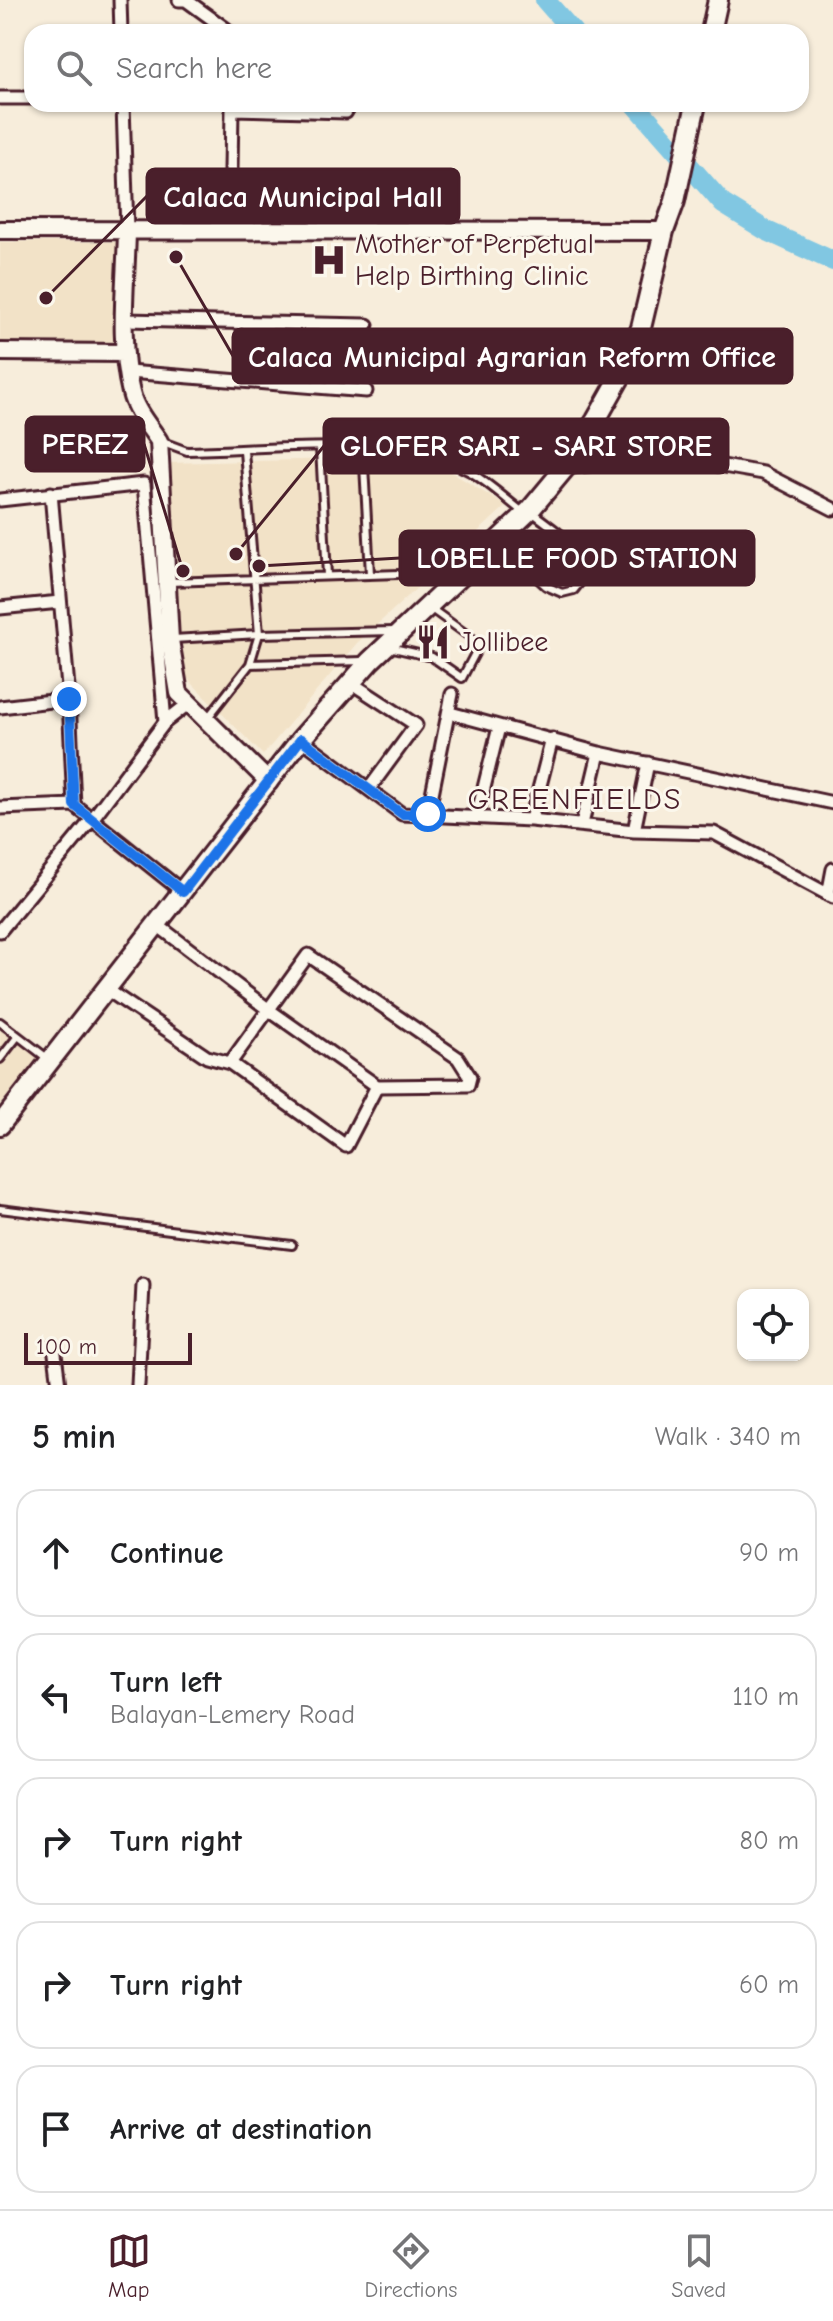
<!DOCTYPE html>
<html lang="en">
<head>
<meta charset="utf-8">
<style>
	:root { --surface:#fff; --page:#f6f6f6; --text:#202124; --muted:#757577; --line:#e0e0e0; --accent:#4a1f2b }
	body { margin:0; font-family:"Comic Neue",sans-serif; background:var(--page); color:var(--text) }
	.controls { position:absolute; right:24px; bottom:24px; display:grid; overflow:hidden; border-radius:16px; box-shadow:0 2px 6px #0004 }
	.controls button { width:72px; height:72px; display:grid; place-items:center; padding:0; border:0; border-bottom:2px solid var(--line); background:var(--surface); color:var(--text); font:40px sans-serif }
	.scale { position:absolute; left:24px; bottom:20px; width:168px; box-sizing:border-box; padding-left:8px; border:4px solid #4a1f2b; border-top:0; font-size:22px; line-height:28px; white-space:nowrap; color:#4a1f2b; -webkit-text-stroke:6px #fbf7ec; paint-order:stroke }
	.stop { position:absolute; width:24px; height:24px; margin:-18px; border:6px solid #1a73e8; border-radius:50%; background:#fff }
	.stop.end { background:#1a73e8; border-color:#fff; box-shadow:0 2px 8px #0008 }
	.list { margin:0; padding:0; list-style:none }
	h2 { display:flex; justify-content:space-between; align-items:center; height:104px; margin:0; padding:0 32px; font-size:34px }
	h2 small { font-size:26px; font-weight:400; color:var(--muted) }
	.list li { display:grid; grid-template-columns:52px 1fr auto; gap:24px; align-items:center; box-sizing:border-box; height:128px; margin:0 16px 16px; padding:0 16px; border:2px solid var(--line); border-radius:24px }
	.list b { display:block; font-size:30px; white-space:nowrap }
	.list p { margin:0; font-size:26px; white-space:nowrap; color:var(--muted) }
	.list em { font-size:26px; font-style:normal; color:var(--muted) }
	.icon { flex:none; width:44px; height:44px; fill:none; stroke:currentColor; stroke-width:2; stroke-linecap:round; stroke-linejoin:round }
	.map { position:relative; flex:none; width:833px; height:1385px; overflow:hidden }
	.search { position:absolute; background:var(--surface); box-shadow:0 2px 6px #0004; left:24px; right:24px; top:24px; height:88px; display:flex; align-items:center; gap:20px; box-sizing:border-box; padding:0 28px; border-radius:24px; color:var(--muted); font-size:30px }
	.sheet { height:824px; background:var(--surface) }
	nav { display:flex; justify-content:space-around; align-items:center; box-sizing:border-box; height:112px; border-top:2px solid var(--line); background:var(--surface); font-size:22px; color:var(--muted) }
	nav a { display:grid; justify-items:center; gap:4px }
	nav .on { color:var(--accent) }
	.map>svg:first-child { display:block }
	.built { fill:#f2e2c7 }
	.lines { fill:none; stroke-linecap:round; stroke-linejoin:round }
	.river { stroke:#81c7e2; stroke-width:20 }
	.lane-casing { stroke:#4a1f2b; stroke-width:12 }
	.street-casing { stroke:#4a1f2b; stroke-width:17 }
	.secondary-casing { stroke:#4a1f2b; stroke-width:22 }
	.primary-casing { stroke:#4a1f2b; stroke-width:24 }
	.lane { stroke:#fbf7ec; stroke-width:6 }
	.street { stroke:#fbf7ec; stroke-width:11 }
	.secondary { stroke:#fbf7ec; stroke-width:16 }
	.primary { stroke:#fbf7ec; stroke-width:18 }
	.route { stroke:#1a73e8; stroke-width:10 }
	.labels { text-anchor:middle; dominant-baseline:central; stroke-width:6; stroke-linejoin:round; paint-order:stroke }
	.poi-label { font-size:28px; fill:#4a1f2b; stroke:#fbf7ec; text-anchor:start }
	.neighbourhood-label { font-size:30px; letter-spacing:2px; fill:#4a1f2b; stroke:#fbf7ec }
	.leader { fill:none; stroke:#4a1f2b; stroke-width:3 }
	.callout-dot { fill:#4a1f2b; stroke:#fbf7ec; stroke-width:3 }
	.callout { fill:#4a1f2b; stroke:#4a1f2b; stroke-width:3 }
	.callout-label { font-size:30px; text-anchor:middle; font-weight:bold; fill:#fff }
</style>
</head>
<body>
<div class="map">
<svg width="833" height="1385" viewBox="0 0 833 1385">
	<rect width="100%" height="100%" fill="#f7eddb"/>
	<filter id="ink" filterUnits="userSpaceOnUse"><feTurbulence type="fractalNoise" baseFrequency=".0125" numOctaves="2"/><feDisplacementMap in="SourceGraphic" scale="16" xChannelSelector="R" yChannelSelector="G"/><feConvolveMatrix kernelMatrix="1 2 1 2 8 2 1 2 1" color-interpolation-filters="sRGB"/></filter>
	<g filter="url(#ink)">
		<path class="built" d="M0,242h118l-1,104 -117,-1z
			M380,458l68,12 58,36 -149,137 -94,112 -82,-83 -17,-209z
			M0,1019l44,31 -44,55z"/>
		<g class="lines">
			<path class="river" d="M545,0l28,32
				M635,104l88,100 44,27 66,30"/>
			<g class="lane-casing">
				<path id="lane" d="M163,442l24,9c83,-1 211,-19 283,21 19,11 37,28 54,41
					M363,447l7,127
					M320,448l7,127
					M500,544l46,42 16,7 12,-3 15,-19c-2,-22 -40,-45 -57,-59
					M169,582l288,-10
					M173,639l86,-5 135,-3
					M389,647l43,10 30,21 18,-34 -50,-36
					M250,664l113,-3
					M206,720l44,-56 9,-30 -15,-183
					M0,1022l47,36
					M0,1059l18,-23
					M0,1209l292,36"/>
			</g>
			<g class="street-casing">
				<path id="street" d="M120,0l1,32
					M179,0h7l40,29v3
					M0,98h32
					M123,104l4,127
					M230,231l2,-122 114,3
					M125,320l242,5
					M128,372l238,19
					M565,468l96,-13 102,18 70,36
					M51,493l18,206 5,106 109,87
					M0,500l144,-16 21,238
					M0,608l60,-6
					M350,682l66,43 -47,64
					M0,707l69,-8
					M450,713l149,40 234,50
					M301,739l101,75 129,6 103,11 80,2 119,64
					M0,808l74,-3
					M428,814l24,-120
					M477,816l22,-89
					M531,820l21,-81
					M582,824l17,-71
					M634,831l14,-68
					M828,895l5,-26
					M156,924l113,86 108,76
					M0,931l93,-113 72,-96 24,-19
					M308,955l150,103 12,19 -2,8 -91,1 -31,60 -116,-83z
					M106,989l101,68 23,6
					M54,1346l5,39
					M138,1385l5,-100"/>
			</g>
			<g class="secondary-casing">
				<path id="secondary" d="M0,230l664,1
					M127,231c-1,53 -9,110 4,162 4,17 18,33 28,48l11,199 9,53 90,89
					M0,352l125,1"/>
			</g>
			<g class="primary-casing">
				<path id="primary" d="M711,32l7,-32
					M0,1125l301,-386 69,-78 160,-151 35,-42 31,-48 26,-46 19,-46 23,-97 11,-30 21,-97"/>
			</g>
			<use href="#lane" class="lane"/>
			<use href="#street" class="street"/>
			<use href="#secondary" class="secondary"/>
			<use href="#primary" class="primary"/>
		</g>
	</g>
	<g class="lines" filter="url(#ink)">
		<path class="route" d="M69,699l5,106 109,87 118,-153 101,75h26"/>
	</g>
	<defs>
		<g id="hospital-bare" transform="scale(2.76)"><path d="M-5-5h3v3.5h4V-5h3V5h-3V1.5h-4V5h-3Z" fill="#4a1f2b" stroke="#fbf7ec" stroke-width="2.5" paint-order="stroke"/></g>
		<g id="restaurant-bare" transform="scale(2.76)"><path d="M-5-6h1v4h1v-4h1v4h1v-4h1v5L-1.5 .5V6h-2V.5L-5-1ZM5-6V6H3V1.5H1.5Q1.5-4 5-6Z" fill="#4a1f2b" stroke="#fbf7ec" stroke-width="2.5" paint-order="stroke"/></g>
	</defs>
	<g fill-rule="evenodd">
		<use href="#hospital-bare" x="329" y="260"/>
		<use href="#restaurant-bare" x="433" y="642"/>
	</g>
	<g class="labels">
		<g class="poi-label">
			<text x="355" y="244">Mother of Perpetual<tspan x="355" dy="32">Help Birthing Clinic</tspan></text>
			<text x="459" y="642">Jollibee</text>
		</g>
		<g class="neighbourhood-label">
			<text x="575" y="799">GREENFIELDS</text>
		</g>
	</g>
	<path class="leader" d="M46 298L147 196M176 257L233 356M183 571L144 444M236 554L324 446M259 566L400 558"/>
	<g class="callout-dot">
		<circle cx="46" cy="298" r="8"/>
		<circle cx="176" cy="257" r="8"/>
		<circle cx="183" cy="571" r="8"/>
		<circle cx="236" cy="554" r="8"/>
		<circle cx="259" cy="566" r="8"/>
	</g>
	<g class="callout">
		<rect x="147" y="169" width="312" height="54" rx="8"/>
		<rect x="233" y="329" width="559" height="54" rx="8"/>
		<rect x="26" y="417" width="118" height="54" rx="8"/>
		<rect x="324" y="419" width="404" height="54" rx="8"/>
		<rect x="400" y="531" width="354" height="54" rx="8"/>
	</g>
	<g class="callout-label">
		<text x="303" y="207">Calaca Municipal Hall</text>
		<text x="512" y="367">Calaca Municipal Agrarian Reform Office</text>
		<text x="85" y="454">PEREZ</text>
		<text x="526" y="456">GLOFER SARI - SARI STORE</text>
		<text x="577" y="568">LOBELLE FOOD STATION</text>
	</g>
</svg>
<div class="controls">
<button><svg class="icon" aria-label="locate" viewBox="0 0 24 24"><circle cx="12" cy="12" r="6"/><path d="M12 2v4M12 18v4M2 12h4M18 12h4"/></svg></button>
</div>
<div class="scale">100 m</div>
<div class="stop" style="left:428px;top:814px"></div>
<div class="stop end" style="left:69px;top:699px"></div>
<div class="search"><svg class="icon" aria-label="search" viewBox="0 0 24 24"><circle cx="10" cy="10" r="6"/><path d="M15 15l6 6"/></svg>Search here</div>
</div>
<section class="sheet">
<h2>5 min<small>Walk · 340 m</small></h2>
<ul class="list">
<li><svg class="icon" aria-label="ahead" viewBox="0 0 24 24"><path d="M12 20V5M6 11l6-6 6 6"/></svg><div><b>Continue</b></div><em>90 m</em></li>
<li><svg class="icon" aria-label="left" viewBox="0 0 24 24"><path d="M17 20v-9H6M10 6l-5 5 5 5"/></svg><div><b>Turn left</b><p>Balayan-Lemery Road</p></div><em>110 m</em></li>
<li><svg class="icon" aria-label="right" viewBox="0 0 24 24"><path d="M7 20v-9h11M14 6l5 5-5 5"/></svg><div><b>Turn right</b></div><em>80 m</em></li>
<li><svg class="icon" aria-label="right" viewBox="0 0 24 24"><path d="M7 20v-9h11M14 6l5 5-5 5"/></svg><div><b>Turn right</b></div><em>60 m</em></li>
<li><svg class="icon" aria-label="arrive" viewBox="0 0 24 24"><path d="M6 21V4h12l-3 4 3 4H6"/></svg><div><b>Arrive at destination</b></div></li>
</ul>
</section>
<nav>
<a class="on"><svg class="icon" aria-label="map" viewBox="0 0 24 24"><path d="M3 6l6-2 6 2 6-2v14l-6 2-6-2-6 2zM9 4v14M15 6v14"/></svg>Map</a>
<a><svg class="icon" aria-label="directions" viewBox="0 0 24 24"><path d="M12 3l9 9-9 9-9-9zM9 14v-3h6M13 9l2 2-2 2"/></svg>Directions</a>
<a><svg class="icon" aria-label="saved" viewBox="0 0 24 24"><path d="M7 4h10v16l-5-4-5 4z"/></svg>Saved</a>
</nav>
</body>
</html>
